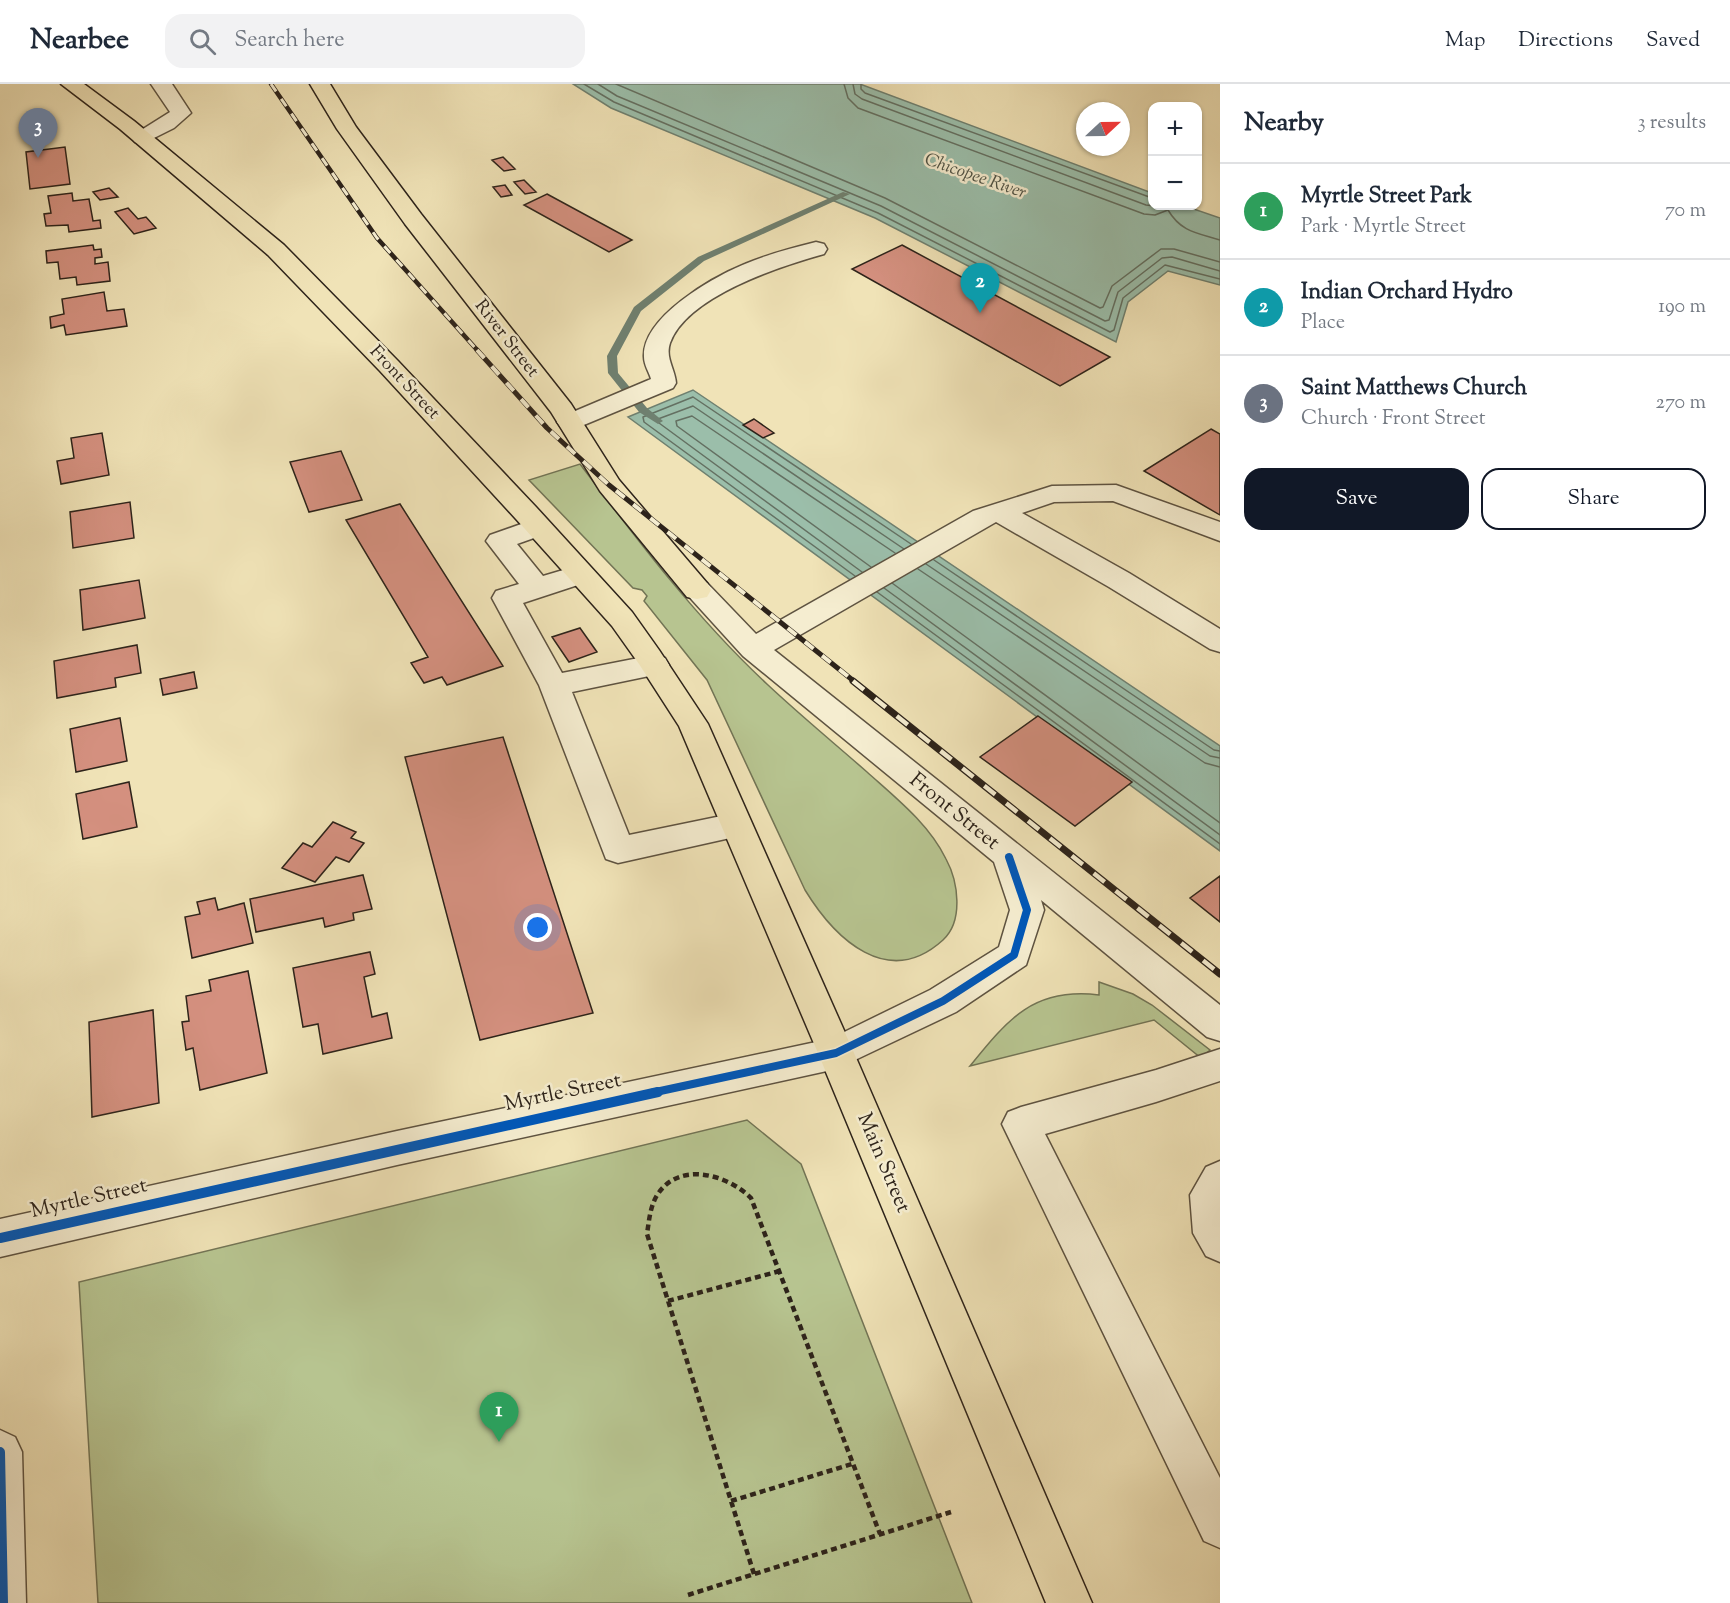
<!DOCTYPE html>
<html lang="en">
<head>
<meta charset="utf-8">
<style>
	:root { --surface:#fff; --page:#f2f2f3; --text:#1f2937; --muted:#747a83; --line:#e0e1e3; --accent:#111827 }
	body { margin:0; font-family:"Sorts Mill Goudy",serif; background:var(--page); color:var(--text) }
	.controls { position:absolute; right:18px; top:18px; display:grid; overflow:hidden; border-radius:12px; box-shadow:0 2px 4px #0004 }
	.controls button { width:54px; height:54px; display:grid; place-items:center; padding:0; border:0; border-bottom:2px solid var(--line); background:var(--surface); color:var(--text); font:30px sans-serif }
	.compass { position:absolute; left:1076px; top:18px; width:54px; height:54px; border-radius:50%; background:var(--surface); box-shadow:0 2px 4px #0004; rotate:68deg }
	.you { position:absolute; left:538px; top:844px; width:21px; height:21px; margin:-15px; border:4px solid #fff; border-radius:50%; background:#1a73e8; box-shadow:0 0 0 9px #1a73e833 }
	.badge { display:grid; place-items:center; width:39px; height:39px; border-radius:50%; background:var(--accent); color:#fff; font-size:20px; font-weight:700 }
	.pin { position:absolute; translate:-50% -50px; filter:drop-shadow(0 2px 3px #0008) }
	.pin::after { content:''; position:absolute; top:32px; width:21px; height:18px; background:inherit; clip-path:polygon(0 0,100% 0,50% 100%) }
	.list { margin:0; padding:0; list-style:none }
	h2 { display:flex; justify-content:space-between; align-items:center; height:78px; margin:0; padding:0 24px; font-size:26px }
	h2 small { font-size:20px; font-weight:400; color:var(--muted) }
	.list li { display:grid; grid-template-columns:39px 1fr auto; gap:18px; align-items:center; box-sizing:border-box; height:96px; padding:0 24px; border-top:2px solid var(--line) }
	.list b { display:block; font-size:22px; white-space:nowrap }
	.list p { margin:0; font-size:20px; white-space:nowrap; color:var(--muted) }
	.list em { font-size:20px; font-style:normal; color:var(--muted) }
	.actions { display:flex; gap:12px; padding:18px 24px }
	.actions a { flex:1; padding:14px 0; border:2px solid var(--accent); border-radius:18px; text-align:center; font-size:21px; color:var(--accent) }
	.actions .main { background:var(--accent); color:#fff }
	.icon { flex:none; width:33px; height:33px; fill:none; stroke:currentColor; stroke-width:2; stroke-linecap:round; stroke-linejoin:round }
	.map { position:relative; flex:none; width:1220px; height:1519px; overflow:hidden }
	header { display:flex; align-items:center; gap:36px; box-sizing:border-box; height:84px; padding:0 30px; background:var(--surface); border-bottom:2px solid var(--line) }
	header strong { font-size:28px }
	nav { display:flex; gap:33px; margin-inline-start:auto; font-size:21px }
	.search { width:420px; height:54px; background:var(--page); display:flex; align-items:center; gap:15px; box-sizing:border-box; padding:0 21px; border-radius:18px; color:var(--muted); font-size:22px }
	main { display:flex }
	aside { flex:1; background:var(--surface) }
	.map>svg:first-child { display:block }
	.green { fill:#b7c490; stroke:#727455; stroke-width:1.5 }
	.water { fill:#9bbeaa; stroke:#6f8070; stroke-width:1.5 }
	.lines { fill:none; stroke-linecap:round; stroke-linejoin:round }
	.shore { stroke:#647062; stroke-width:1.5 }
	.stream { fill:#6f8070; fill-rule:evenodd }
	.building { fill:#d4907f; stroke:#2d231a; stroke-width:1.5 }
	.minor-casing { stroke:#5e5341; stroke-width:3 }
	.major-casing { stroke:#2d231a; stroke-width:3 }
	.path { stroke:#2d231a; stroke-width:4.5; stroke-dasharray:6 4; stroke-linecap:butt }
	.minor { fill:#f5edd0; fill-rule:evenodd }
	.major { fill:#f0e3b7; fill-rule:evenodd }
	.rail-far2-casing { stroke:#2d231a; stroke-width:4.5 }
	.rail-far1-casing { stroke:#2d231a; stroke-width:5 }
	.rail-casing { stroke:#2d231a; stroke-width:7 }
	.rail-far2 { stroke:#f5edd0; stroke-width:3; stroke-dasharray:9; stroke-linecap:butt }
	.rail-far1 { stroke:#f5edd0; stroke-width:4; stroke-dasharray:11; stroke-linecap:butt }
	.rail { stroke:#f5edd0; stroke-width:4.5; stroke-dasharray:14; stroke-linecap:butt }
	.cycleway-far1-casing { stroke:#f5edd0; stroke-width:11 }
	.cycleway-casing { stroke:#f5edd0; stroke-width:14 }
	.cycleway-far1 { stroke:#0057b8; stroke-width:8 }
	.cycleway { stroke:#0057b8; stroke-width:10 }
	.labels { text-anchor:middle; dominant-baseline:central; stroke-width:5; stroke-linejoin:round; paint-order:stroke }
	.far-water-label { font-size:18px; font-style:italic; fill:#4e5245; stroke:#f5edd0 }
	.far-street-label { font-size:18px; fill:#2d231a; stroke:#f5edd0 }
	.street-label { font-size:21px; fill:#2d231a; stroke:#f5edd0 }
</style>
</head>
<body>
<header>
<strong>Nearbee</strong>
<div class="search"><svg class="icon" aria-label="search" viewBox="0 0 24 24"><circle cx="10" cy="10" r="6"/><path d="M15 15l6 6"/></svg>Search here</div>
<nav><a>Map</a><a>Directions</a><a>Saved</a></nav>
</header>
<main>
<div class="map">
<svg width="1220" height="1519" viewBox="0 0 1220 1519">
	<rect width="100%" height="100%" fill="#f0e3b7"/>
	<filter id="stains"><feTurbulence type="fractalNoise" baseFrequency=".00333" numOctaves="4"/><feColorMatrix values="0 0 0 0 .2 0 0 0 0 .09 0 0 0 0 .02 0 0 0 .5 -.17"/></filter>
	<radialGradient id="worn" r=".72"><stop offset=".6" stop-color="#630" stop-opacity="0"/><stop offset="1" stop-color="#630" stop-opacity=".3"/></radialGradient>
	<path class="green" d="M580,380c58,77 117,155 188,221 32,30 66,58 99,87 29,26 62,52 79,87 12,22 18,62 -3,81 -55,50 -108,-1 -138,-50l-98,-210 -63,-79 3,-5 -5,-6 -9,-2 -104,-108z
		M1099,898l34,12 19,11 58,45 -9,8 -47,-38 -184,46c38,-47 64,-79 129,-71z
		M747,1036l54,44 171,439h-874l-19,-321z"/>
	<path class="water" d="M573,0h287l292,109v13h33l35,12v67l-52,-14 -40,31 -12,40 -241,-124 -264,-110z
		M693,306l527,356v105l-592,-434z"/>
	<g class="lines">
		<path class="shore" d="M584,0l30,18 264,111 232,119 4,-2 9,-32 42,-33 55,14
			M598,0l19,12 264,110 224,115 4,-1 9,-28 44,-34 10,-1 48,14
			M616,0l269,114 215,110 3,-1 9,-21 49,-37h13l46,13
			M844,0l4,14 10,10 286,106 11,1 13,-5c13,22 29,23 52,30
			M853,0l2,10 7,5 284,106 9,1
			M861,0v5l4,4 287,105
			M934,476l280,190 6,1
			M926,480l284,192 10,2
			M871,483l-194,-141 -1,-5 16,-5 203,137
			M918,485l287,194 15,4
			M862,488l-203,-149 -1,-4 35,-13 211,143
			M855,492l-211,-154 -1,-5 50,-20 218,147
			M892,499l328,240
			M884,504l336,247
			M877,508l343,252"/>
		<path class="stream" d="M843,108l7,2 -146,67 -63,50 -24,45 1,17 29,35 16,13 -5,3 -19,-12 -31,-39 -1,-17 27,-49 64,-50z"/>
	</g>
	<path class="building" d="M65,63l5,37 -40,5 -4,-37z
		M503,73l12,12 -11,2 -12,-11z
		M524,96l12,12 -11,2 -11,-12z
		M505,101l7,10 -11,2 -8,-10z
		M109,104l9,9 -18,3 -7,-8z
		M72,109l1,8 16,-2 4,22 7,-1 1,8 -32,4 -1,-7 -22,1 -2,-12 7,-1 -3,-17z
		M547,110l85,46 -23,12 -85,-47z
		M128,124l10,11 8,-2 10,11 -22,6 -19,-22z
		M93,161l1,5 7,-1 1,8 -7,1v6l13,-2 2,19 -33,4 -1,-8 -16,2 -2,-17 -11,1 -1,-12z
		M902,161l208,112 -50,29 -208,-117z
		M104,208l3,19 17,-2 3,17 -61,9 -2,-10 -13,3 -1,-11 14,-3 -2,-15z
		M754,335l20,14 -11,5 -20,-13z
		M1211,345l9,5v81l-76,-44z
		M102,349l7,42 -48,9 -4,-23 17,-3 -3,-20z
		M341,367l21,49 -53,12 -19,-50z
		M130,418l4,36 -61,10 -3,-36z
		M400,420l103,162 -56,19 -5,-8 -18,6 -13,-20 17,-6 -82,-137z
		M139,496l6,38 -62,12 -3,-40z
		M580,544l17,24 -28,10 -17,-25z
		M137,561l4,28 -26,5 1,9 -59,11 -3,-37z
		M194,588l3,16 -34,7 -3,-16z
		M1038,632l94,66 -57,44 -95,-69z
		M120,634l7,43 -51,11 -6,-43z
		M503,653l90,276 -113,27 -75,-283z
		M129,698l8,45 -54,12 -7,-45z
		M333,738l23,10 -5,6 13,5 -15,19 -13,-5 -21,25 -33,-14 21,-25 9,4z
		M363,791l9,34 -19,4 1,7 -29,7 -2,-9 -67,14 -6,-33z
		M1220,792v46l-30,-24z
		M215,814l3,12 26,-7 9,40 -61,15 -7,-41 15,-3 -3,-12z
		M370,868l5,22 -11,3 8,40 15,-4 5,25 -69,16 -5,-30 -15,3 -10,-59z
		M248,887l19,102 -67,17 -7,-42 -7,2 -4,-28 7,-1 -3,-25 25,-5 -2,-11z
		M153,926l6,93 -67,14 -3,-95z"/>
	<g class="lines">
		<g class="minor-casing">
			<path id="minor" d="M151,0h21l19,29 -17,15 -32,16 -7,-2 -3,-4 3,-4 35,-22z
				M816,158l8,2 3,5 -3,5c-43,12 -137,42 -154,89 -5,15 5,26 6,40l-3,5 -94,39 -9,3 -9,-3 -4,-5 4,-5 90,-38c-2,-7 -7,-14 -7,-22 -2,-40 69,-80 101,-93 23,-10 47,-16 71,-22z
				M1116,401l104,37v19l-107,-40 -59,1 -32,11 107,60 91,56v23l-10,-3 -101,-62 -113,-65 -222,128 446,355v36l-13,-4 -166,-137 3,10 -18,55 -70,47 -120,57 -439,96 -397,92v-38l397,-88 433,-92 100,-49 69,-43 11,-37 -16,-48 -251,-206 -60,-66 4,-7 10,-2 10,2 49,51 217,-123 79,-25z
				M538,434l10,3 4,6 -4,6 -31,11 26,32 37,-11 10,2 4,7 -4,7 -67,22 39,70 92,-18 11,3 4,7 -4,7 -11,3 -82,17 57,143 107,-22 12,3 4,9 -4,9 -130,29 -12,-4 -67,-174 -47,-87 4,-7 23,-7 -33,-43 4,-6z
				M1220,965v32l-64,21 -111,32 175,344v70l-16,-7 -202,-417 6,-12 13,-5 135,-37z
				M1220,1077v101l-14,-6 -13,-23 -3,-38 16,-28z
				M0,1346l15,7 7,15 4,151h-26z"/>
		</g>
		<g class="major-casing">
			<path id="major" d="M61,0h23l50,37 150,124 114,116 138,146 96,105 27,38 49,74 146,329 238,550h-46l-228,-550 -139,-327 -40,-62 -27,-38 -96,-107 -136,-148 -112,-116 -148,-126z
				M310,0h20l26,43 65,87 150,190 48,76 88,103 4,7 -4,7 -10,2 -10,-2 -87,-106 -49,-79 -146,-188 -68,-95z"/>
		</g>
		<path class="path" d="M668,1217l112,-30
			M731,1417l121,-37
			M754,1490l-107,-340c2,-13 3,-26 9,-37 21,-37 71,-23 95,1l129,336
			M688,1511l263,-83"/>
		<use href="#minor" class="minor"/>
		<use href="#major" class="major"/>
		<g class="rail-far2-casing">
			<path id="rail-far2" d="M271,0l106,154 101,113"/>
		</g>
		<g class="rail-far1-casing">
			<path id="rail-far1" d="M477,266l70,78 62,57 246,197"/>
		</g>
		<g class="rail-casing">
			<path id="rail" d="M853,597l367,293"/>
		</g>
		<use href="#rail-far2" class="rail-far2"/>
		<use href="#rail-far1" class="rail-far1"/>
		<use href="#rail" class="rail"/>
		<g class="cycleway-far1-casing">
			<path id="cycleway-far1" d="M651,1009l185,-40 107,-52 71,-46 13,-45 -18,-53"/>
		</g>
		<g class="cycleway-casing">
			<path id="cycleway" d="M0,1154l658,-146
				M0,1368l3,151"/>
		</g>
		<use href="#cycleway-far1" class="cycleway-far1"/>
		<use href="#cycleway" class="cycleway"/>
	</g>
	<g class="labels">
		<g class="far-water-label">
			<text transform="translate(975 93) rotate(19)">Chicopee River</text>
		</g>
		<g class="far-street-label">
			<text transform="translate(506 255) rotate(52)">River Street</text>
			<text transform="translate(404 299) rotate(47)">Front Street</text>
		</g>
		<g class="street-label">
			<text transform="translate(954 728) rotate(39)">Front Street</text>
			<text transform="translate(563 1009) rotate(-12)">Myrtle Street</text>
			<text transform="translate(883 1079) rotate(67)">Main Street</text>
			<text transform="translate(89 1115) rotate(-13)">Myrtle Street</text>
		</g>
	</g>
	<rect width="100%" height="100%" filter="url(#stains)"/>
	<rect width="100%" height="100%" fill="url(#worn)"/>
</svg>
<div class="controls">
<button>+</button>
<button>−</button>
</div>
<svg class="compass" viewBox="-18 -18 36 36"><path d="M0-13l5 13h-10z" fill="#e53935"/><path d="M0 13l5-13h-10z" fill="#747a83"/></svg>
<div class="you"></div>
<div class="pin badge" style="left:499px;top:1358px;background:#2e9e5b">1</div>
<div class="pin badge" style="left:980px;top:229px;background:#0f9aa8">2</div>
<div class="pin badge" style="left:38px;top:74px;background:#6b7280">3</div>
</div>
<aside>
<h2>Nearby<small>3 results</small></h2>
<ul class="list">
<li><span class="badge" style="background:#2e9e5b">1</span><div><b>Myrtle Street Park</b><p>Park · Myrtle Street</p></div><em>70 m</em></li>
<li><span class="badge" style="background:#0f9aa8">2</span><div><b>Indian Orchard Hydro</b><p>Place</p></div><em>190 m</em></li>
<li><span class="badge" style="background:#6b7280">3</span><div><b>Saint Matthews Church</b><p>Church · Front Street</p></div><em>270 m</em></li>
</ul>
<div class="actions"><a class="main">Save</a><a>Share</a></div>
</aside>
</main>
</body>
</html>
